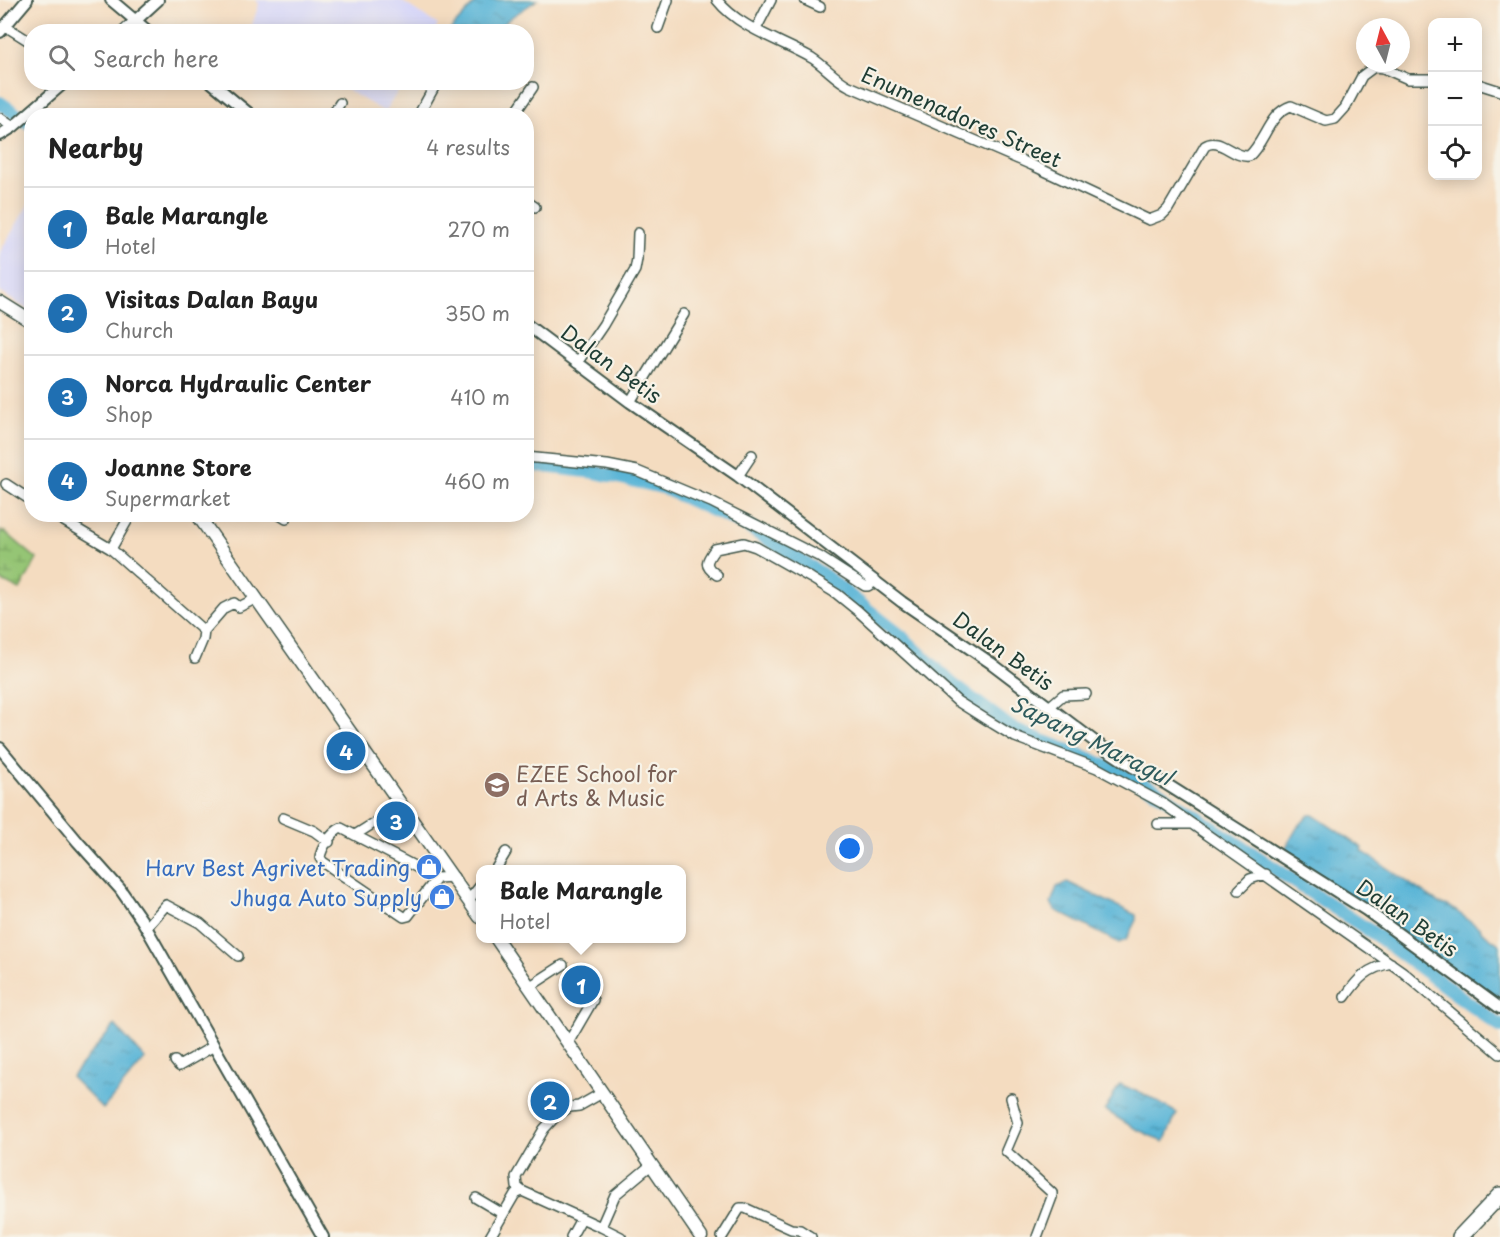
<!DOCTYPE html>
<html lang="en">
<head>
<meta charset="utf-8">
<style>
	:root { --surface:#fff; --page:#f2f2f2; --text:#222; --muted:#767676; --line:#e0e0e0; --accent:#1f6fb2 }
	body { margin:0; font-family:"Playpen Sans",sans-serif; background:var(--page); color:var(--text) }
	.controls { position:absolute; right:18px; top:18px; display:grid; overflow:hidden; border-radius:12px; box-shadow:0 3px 15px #0003 }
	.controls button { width:54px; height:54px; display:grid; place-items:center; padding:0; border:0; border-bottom:2px solid var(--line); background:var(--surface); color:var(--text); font:30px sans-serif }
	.compass { position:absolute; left:1356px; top:18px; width:54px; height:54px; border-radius:50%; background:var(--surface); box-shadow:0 3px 15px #0003; rotate:353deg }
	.you { position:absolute; left:850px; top:849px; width:21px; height:21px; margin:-15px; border:4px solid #fff; border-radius:50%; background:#1a73e8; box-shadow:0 0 0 9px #1a73e833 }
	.badge { display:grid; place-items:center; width:39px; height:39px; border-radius:50%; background:var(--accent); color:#fff; font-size:20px; font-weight:700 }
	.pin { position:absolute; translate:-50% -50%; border:3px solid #fff; box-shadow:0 2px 6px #0006 }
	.popup { position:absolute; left:476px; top:865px; width:210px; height:78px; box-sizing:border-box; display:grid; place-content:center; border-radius:12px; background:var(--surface); filter:drop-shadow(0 2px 4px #0005); font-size:20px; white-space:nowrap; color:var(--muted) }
	.popup b { font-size:22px; color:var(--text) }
	.popup::after { content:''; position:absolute; left:50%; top:100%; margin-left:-12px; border:12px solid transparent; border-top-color:var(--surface) }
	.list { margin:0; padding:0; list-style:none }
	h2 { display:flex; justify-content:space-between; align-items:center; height:78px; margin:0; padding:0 24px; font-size:26px }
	h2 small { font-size:20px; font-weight:400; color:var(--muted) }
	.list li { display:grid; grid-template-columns:39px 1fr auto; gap:18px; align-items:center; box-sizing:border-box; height:84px; padding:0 24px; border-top:2px solid var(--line) }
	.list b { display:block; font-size:22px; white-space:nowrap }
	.list p { margin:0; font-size:20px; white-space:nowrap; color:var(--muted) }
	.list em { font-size:20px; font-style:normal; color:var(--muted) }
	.icon { flex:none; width:33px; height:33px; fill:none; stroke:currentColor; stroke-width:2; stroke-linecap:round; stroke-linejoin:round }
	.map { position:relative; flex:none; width:1500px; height:1237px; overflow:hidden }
	.search { position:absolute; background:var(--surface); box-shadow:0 3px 15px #0003; left:24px; top:24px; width:510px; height:66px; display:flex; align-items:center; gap:15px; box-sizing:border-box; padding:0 21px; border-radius:24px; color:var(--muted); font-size:22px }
	.panel { position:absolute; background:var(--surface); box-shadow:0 3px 15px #0003; left:24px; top:108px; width:510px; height:414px; border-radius:24px }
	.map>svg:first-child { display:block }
	.built { fill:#d7d7f8 }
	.wetland { fill:url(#wetland-marsh); stroke:#5a8154; stroke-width:1.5 }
	.water { fill:url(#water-ripples); stroke:#3c7986; stroke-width:1.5 }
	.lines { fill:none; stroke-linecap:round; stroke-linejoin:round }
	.river { stroke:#5ab5d7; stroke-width:14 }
	.minor-casing { stroke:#3f5549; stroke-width:12 }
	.tertiary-casing { stroke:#3f5549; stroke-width:14 }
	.secondary-casing { stroke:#3f5549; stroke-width:15 }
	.trunk-casing { stroke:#3f5549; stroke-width:18 }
	.minor { stroke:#fff; stroke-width:9 }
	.tertiary { stroke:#fff; stroke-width:10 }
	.secondary { stroke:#fff; stroke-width:12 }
	.trunk { stroke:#fff; stroke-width:15 }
	.labels { text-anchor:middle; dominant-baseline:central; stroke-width:4.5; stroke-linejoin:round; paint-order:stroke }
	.street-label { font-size:21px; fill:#1f3d34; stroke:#f7f3e8 }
	.education-label { font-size:21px; fill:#785e54; stroke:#f7f3e8; text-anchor:start }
	.shop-label { font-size:21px; fill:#366cbe; stroke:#f7f3e8; text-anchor:end }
	.water-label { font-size:22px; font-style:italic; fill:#2e5b5d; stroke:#f7f3e8 }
</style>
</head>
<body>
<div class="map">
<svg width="1500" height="1237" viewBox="0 0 1500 1237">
	<defs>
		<pattern id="wetland-marsh" width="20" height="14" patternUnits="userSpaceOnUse" patternTransform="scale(1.5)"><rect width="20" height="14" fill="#95c574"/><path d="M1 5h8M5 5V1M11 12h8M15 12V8" fill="none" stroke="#79a160"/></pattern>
		<pattern id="water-ripples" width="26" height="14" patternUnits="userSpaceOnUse" patternTransform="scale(1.5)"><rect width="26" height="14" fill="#5ab5d7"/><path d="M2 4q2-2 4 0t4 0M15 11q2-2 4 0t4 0" fill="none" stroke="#4a94af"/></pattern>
	</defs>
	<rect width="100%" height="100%" fill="#f7f3e8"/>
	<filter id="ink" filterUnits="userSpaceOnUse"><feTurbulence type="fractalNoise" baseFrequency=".0167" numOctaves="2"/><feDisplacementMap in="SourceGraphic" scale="12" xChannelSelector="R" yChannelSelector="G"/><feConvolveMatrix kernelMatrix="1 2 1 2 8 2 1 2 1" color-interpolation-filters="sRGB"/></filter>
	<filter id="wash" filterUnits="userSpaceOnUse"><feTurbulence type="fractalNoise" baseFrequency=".008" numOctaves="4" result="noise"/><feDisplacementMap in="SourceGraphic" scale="24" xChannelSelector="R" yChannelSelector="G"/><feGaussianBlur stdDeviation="1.35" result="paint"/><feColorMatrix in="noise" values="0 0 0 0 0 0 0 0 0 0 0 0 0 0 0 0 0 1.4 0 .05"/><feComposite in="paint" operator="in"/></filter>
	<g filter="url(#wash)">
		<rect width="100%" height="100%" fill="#f4dcc0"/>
		<path class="built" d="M256,0h144l38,25 -4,7 -184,-1 9,-27z
			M335,83h68l-18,29z
			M31,200l1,112h-1l-31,-20v-40z"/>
		<path class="wetland" d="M0,531l5,1 32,27 -17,31 -20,-10z"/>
		<path class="water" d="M478,0h59l-27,18 -14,13h-47z
			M1309,815h4l50,33 -1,3 78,53 9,2 32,23v2l19,14v56l-2,4 -215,-153 14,-24z
			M1067,882l69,33v5l-10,20 -7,3 -64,-33 -4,-7 6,-16z
			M115,1025l30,34 -42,50 -32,-32z
			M1120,1084l29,13 28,16 -13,29 -30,-14 -29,-18z"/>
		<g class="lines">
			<path class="river" d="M0,103l32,22
				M526,464l69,8 67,15 85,39 79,51 76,60 50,47 62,46 76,29 62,29 224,147 124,91"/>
		</g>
	</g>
	<g filter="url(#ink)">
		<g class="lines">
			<g class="minor-casing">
				<path id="minor" d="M717,0c23,29 64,40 95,58 14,9 23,21 37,28l183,79 117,55 13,-5 6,-6 37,-63c14,-10 28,12 44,10 16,-14 20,-43 42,-50l35,15 9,-2 10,-11 17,-32 12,-9 9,1 25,11h24
					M805,0l15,7
					M5,26l27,17
					M658,28l10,-28
					M756,29l15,-29
					M1478,84l22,7
					M332,116l8,-13
					M418,116l19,-34
					M513,116l20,-29
					M0,118l13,9
					M526,201l9,6
					M577,363l26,-38 32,-55 2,-11 1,-26
					M630,402l54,-88
					M526,457l81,8 30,6 74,31 109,55 45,29h3l8,-5
					M738,476l14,-21
					M6,484l26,17
					M52,514l59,35 93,82 20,-23 10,-5 5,4 16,-8
					M278,514l8,5
					M111,549l20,-35
					M717,575c-14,-9 -11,-14 -2,-26l29,-6 12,4 55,31 26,16 21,17 99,90 30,19 28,17 82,31 65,35 241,169 97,82
					M195,658l8,-19 1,-8
					M1049,707l14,-12 23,-1
					M283,818l31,13 15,11
					M1158,824h33
					M355,835l46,-29
					M495,870l11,-18
					M437,878l-29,38 -4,1 -81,-55 -3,-4c1,-10 12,-26 21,-30l96,50 17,-1
					M1239,890l11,-11 16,-5
					M469,900l11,-14
					M146,928l20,-23 34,18 38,33
					M529,987l34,-22
					M1345,997c14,-20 23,-29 46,-34
					M568,1043l25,-43
					M175,1061l4,5 35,-20
					M1011,1098l7,25 -12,28 46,42v4l-15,40
					M522,1191l-5,-4 -1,-10 28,-48 13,-14 13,-8 9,-1 23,-13
					M476,1198l27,16
					M601,1227l20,10
					M490,1237l25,-43 7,-3 79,36 14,-32 36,-30
					M571,1237l10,-18
					M722,1237l18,-29h5l46,21 9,1 11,7"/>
			</g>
			<g class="tertiary-casing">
				<path id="tertiary" d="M111,0l38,32
					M0,32l27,-32
					M123,32l35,-32
					M211,82l41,34
					M0,135l13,-8 52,-45
					M526,324l104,78 108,74 164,126 89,61 107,81 35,23 33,17 200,126 134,98
					M0,748l78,94 42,47 23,33 180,315"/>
			</g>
			<g class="secondary-casing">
				<path id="secondary" d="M0,302l32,20
					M197,514l283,403
					M496,938l205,299"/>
			</g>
			<g class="trunk-casing">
				<path id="trunk" d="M1460,1237l40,-42"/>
			</g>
			<use href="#minor" class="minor"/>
			<use href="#tertiary" class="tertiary"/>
			<use href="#secondary" class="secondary"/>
			<use href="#trunk" class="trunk"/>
		</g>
	</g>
	<defs>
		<g id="school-disc" transform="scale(1.35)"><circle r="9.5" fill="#8d6e63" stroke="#f7f3e8"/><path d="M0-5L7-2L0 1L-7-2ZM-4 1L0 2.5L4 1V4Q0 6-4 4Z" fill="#fff"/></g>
		<g id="shop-disc" transform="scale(1.35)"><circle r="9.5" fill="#3f7fe0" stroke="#f7f3e8"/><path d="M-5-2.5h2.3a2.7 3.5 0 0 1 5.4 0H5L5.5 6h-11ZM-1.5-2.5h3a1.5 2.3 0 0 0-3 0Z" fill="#fff"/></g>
	</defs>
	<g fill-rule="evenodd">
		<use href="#school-disc" x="497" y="785"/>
		<use href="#shop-disc" x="429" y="867"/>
		<use href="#shop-disc" x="442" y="897"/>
	</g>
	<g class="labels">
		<g class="street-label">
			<text transform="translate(962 116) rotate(24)">Enumenadores Street</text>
			<text transform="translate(612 363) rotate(36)">Dalan Betis</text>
			<text transform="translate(1004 650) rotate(36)">Dalan Betis</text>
			<text transform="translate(1408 917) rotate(35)">Dalan Betis</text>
		</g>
		<g class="education-label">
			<text x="516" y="773">EZEE School for<tspan x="516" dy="24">d Arts &amp; Music</tspan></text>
		</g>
		<g class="shop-label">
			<text x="410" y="867">Harv Best Agrivet Trading</text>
			<text x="422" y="897">Jhuga Auto Supply</text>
		</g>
		<g class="water-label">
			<text transform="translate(1092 739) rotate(26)">Sapang Maragul</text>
		</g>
	</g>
</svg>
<div class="controls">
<button>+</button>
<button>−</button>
<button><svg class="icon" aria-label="locate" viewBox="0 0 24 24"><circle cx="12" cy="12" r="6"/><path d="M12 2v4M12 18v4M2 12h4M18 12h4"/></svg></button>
</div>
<svg class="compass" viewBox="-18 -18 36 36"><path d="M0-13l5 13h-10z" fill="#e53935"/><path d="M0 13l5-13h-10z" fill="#767676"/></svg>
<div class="you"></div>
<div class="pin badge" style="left:581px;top:985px">1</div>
<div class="popup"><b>Bale Marangle</b>Hotel</div>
<div class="pin badge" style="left:550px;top:1101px">2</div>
<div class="pin badge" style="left:396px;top:821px">3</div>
<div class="pin badge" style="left:346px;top:751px">4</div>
<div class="search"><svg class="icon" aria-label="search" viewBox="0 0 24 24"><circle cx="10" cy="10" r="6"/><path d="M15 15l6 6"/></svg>Search here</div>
<section class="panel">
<h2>Nearby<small>4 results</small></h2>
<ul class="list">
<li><span class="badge">1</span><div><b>Bale Marangle</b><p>Hotel</p></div><em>270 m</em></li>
<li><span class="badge">2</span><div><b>Visitas Dalan Bayu</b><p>Church</p></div><em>350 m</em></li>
<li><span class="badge">3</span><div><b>Norca Hydraulic Center</b><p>Shop</p></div><em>410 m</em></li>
<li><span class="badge">4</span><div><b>Joanne Store</b><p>Supermarket</p></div><em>460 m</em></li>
</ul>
</section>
</div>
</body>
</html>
